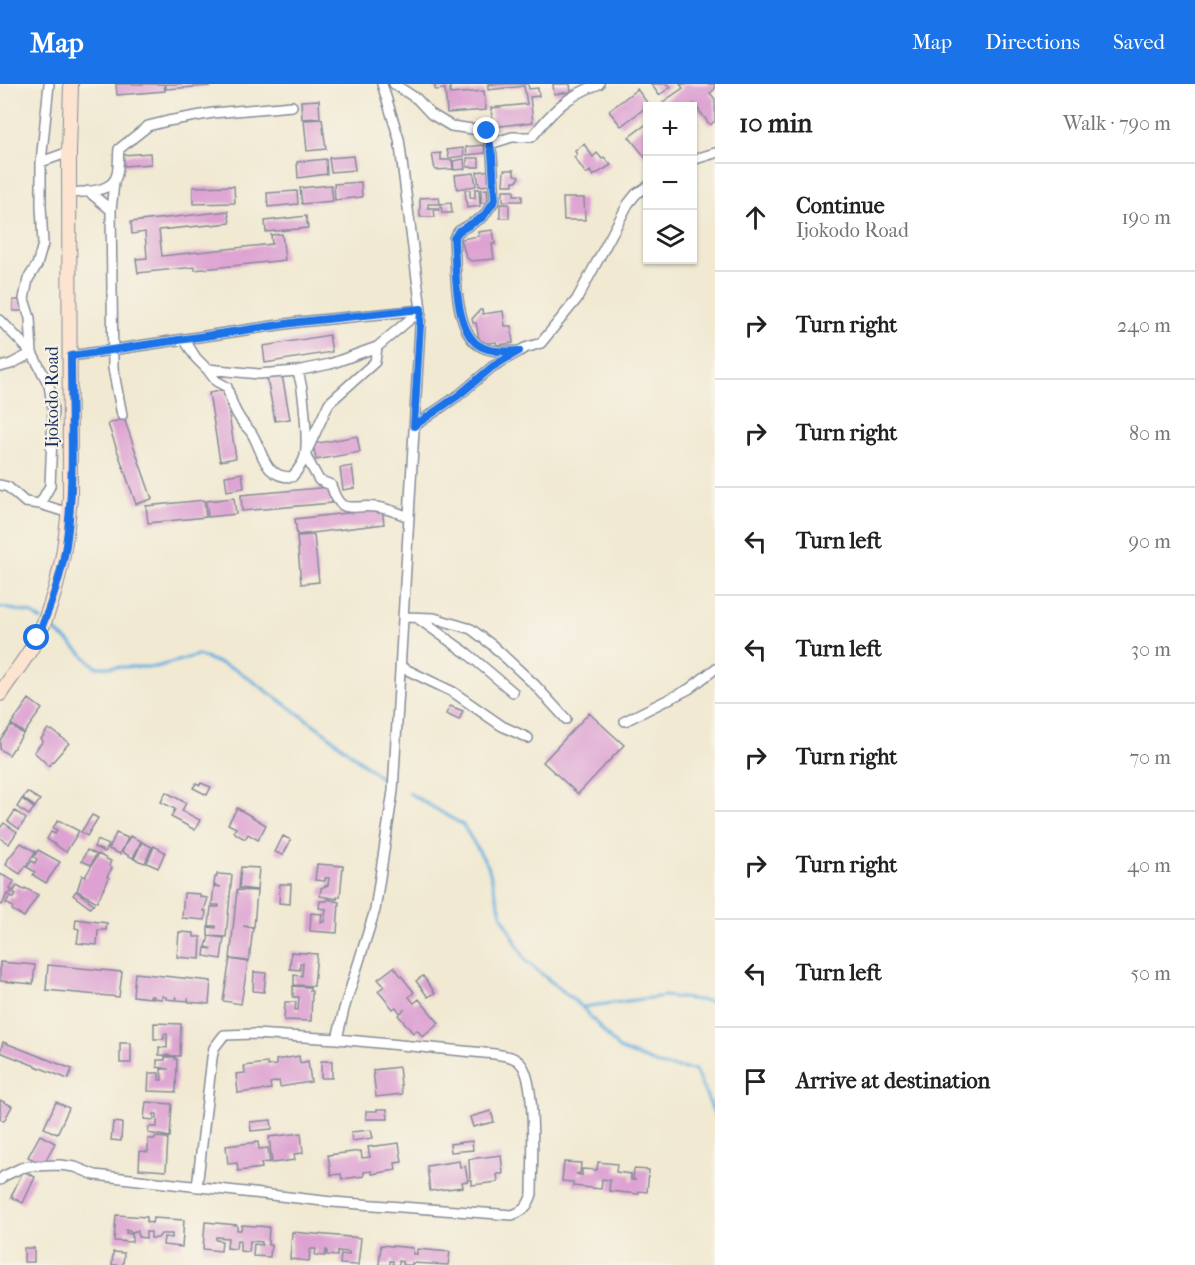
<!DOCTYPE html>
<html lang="en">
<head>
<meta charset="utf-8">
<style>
	:root { --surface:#fff; --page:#f2f2f2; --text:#222; --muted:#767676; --line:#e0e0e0; --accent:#1a73e8 }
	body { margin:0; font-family:"IM FELL French Canon",serif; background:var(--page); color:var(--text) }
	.controls { position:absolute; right:18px; top:18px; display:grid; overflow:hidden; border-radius:0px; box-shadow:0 2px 4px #0004 }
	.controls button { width:54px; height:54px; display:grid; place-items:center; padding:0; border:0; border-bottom:2px solid var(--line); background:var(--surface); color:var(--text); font:30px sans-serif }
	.stop { position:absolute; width:18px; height:18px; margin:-14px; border:4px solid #1a73e8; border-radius:50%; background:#fff }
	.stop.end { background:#1a73e8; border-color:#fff; box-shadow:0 2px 6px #0008 }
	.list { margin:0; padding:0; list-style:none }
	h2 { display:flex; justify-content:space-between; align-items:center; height:78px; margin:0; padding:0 24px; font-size:26px }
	h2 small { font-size:20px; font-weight:400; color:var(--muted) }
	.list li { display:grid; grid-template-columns:39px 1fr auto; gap:18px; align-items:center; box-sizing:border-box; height:108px; padding:0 24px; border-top:2px solid var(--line) }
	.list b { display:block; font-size:22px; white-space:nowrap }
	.list p { margin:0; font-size:20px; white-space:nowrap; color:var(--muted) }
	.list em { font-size:20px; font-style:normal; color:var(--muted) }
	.icon { flex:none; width:33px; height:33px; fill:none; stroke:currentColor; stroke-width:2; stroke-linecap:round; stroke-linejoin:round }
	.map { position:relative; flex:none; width:715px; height:1181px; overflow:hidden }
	header { display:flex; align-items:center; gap:36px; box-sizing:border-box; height:84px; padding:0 30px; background:var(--accent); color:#fff }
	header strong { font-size:28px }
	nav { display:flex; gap:33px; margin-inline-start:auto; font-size:21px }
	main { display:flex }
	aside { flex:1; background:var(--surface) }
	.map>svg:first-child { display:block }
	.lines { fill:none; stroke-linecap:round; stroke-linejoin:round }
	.stream { stroke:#68afdf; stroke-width:3 }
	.building { fill:#dda1d2 }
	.street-casing { stroke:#868c98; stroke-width:12 }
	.secondary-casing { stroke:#868c98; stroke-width:16 }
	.street { stroke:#fff; stroke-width:9 }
	.secondary { stroke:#fde4d0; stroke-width:14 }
	.route { stroke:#1a73e8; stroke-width:8 }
	.labels { text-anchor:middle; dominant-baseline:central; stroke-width:4.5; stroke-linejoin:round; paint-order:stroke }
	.street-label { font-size:18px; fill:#1b2f5e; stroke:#f7f3e8 }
</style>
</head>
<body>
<header>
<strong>Map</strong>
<nav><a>Map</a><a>Directions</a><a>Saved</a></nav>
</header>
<main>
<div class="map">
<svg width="715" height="1181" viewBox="0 0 715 1181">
	<rect width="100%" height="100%" fill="#f7f3e8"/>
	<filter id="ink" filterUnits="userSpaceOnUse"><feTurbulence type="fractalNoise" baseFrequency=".0167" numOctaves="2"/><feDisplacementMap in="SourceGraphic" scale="12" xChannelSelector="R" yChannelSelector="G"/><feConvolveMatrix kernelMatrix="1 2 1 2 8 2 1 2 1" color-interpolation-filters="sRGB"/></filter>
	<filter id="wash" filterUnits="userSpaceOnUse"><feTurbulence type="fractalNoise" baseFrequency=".008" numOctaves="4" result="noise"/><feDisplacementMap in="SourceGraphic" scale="24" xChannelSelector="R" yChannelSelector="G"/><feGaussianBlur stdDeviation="1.35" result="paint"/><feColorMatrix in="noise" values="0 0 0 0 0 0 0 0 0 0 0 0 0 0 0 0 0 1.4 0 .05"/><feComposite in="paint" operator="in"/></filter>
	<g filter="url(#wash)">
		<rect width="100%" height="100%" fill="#f1e9d2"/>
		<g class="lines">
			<path class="stream" d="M0,523l31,6 10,7
				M46,540l22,17 28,26h60l42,-12 39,15 86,61 58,47
				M409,709l54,32 25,41 14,50 24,45 56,46 37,42 44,17 32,4 20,45
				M583,923l82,-11 50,6"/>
		</g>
		<g id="blocks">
			<path class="building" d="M116,0h48l1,7 -48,4z
				M166,0h43v2l-43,3z
				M435,0h15v10l34,-3 2,19 -39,3 -2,-24 -10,1z
				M488,0h40l1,5 9,-1 1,8 -9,1 3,25 -40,5 -2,-19 36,-4 -3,-18 -36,4z
				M553,0h17l1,8 -17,2z
				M651,0h17l3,3 -12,8z
				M680,0h35v5l-5,4 5,6v22l-5,4 -16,-21 -4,2h-24l-3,-4 20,-14z
				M637,5l12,16 -28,21 -12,-15z
				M319,16l1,18 -18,1 -1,-18z
				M322,35l4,30 -19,2 -3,-31z
				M648,39v33l-3,1 -16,-20z
				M584,60l9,13 4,-4 5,6 2,-2 7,8 -18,11 -3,-5 -4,3 -12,-17 3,-2 -2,-4z
				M484,61l1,8 -18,2 -1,-8z
				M463,64l1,8 -15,2 -2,-8z
				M150,69l1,11 -27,2 -1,-11z
				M441,69v7h11l1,9 -18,1 -3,-16z
				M353,72l2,14 -24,2 -2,-14z
				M467,74h12v9h-12z
				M326,75l1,15 -29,4 -1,-16z
				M464,75l1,10 -11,1 -1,-9z
				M490,86l1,15 -12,1 -2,-14z
				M504,86h10v5l5,1 -1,5h-5v4h-10z
				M474,89l2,13 -19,3 -2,-14z
				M361,98l1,15 -27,3 -1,-16z
				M331,101l2,16 -31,3 -2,-16z
				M234,102l1,17 -42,1v-17z
				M475,105h4l1,17 -13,2 -2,-18h5v7l5,1z
				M487,105l1,14h-7v-13z
				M503,106h11v5h8v6h-19z
				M297,107l1,13 -30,3 -1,-14z
				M439,113l1,7h-12v4h11v2h-5l1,7h-15v-19z
				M563,114h21l1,22h-21z
				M451,119l1,10h-10l-1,-9z
				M500,120h9v14h-9z
				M228,127l2,12 -71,7 3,26 110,-12 -1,-9 11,-1 3,26 -90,10v-3l-57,6 -2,-14 11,-1 -2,-26 -13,2 -1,-12z
				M306,132l2,12 -42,4 -1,-11z
				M493,146l2,14h-3l2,15 -23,2 -5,-4 -5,-18 18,-3 -1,-4z
				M13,216h10v11h-10z
				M480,226h2l1,4 20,-3 2,15h6l2,17 -16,2 -1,-3 -16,2 -4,-21h-3l-1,-4z
				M329,251l3,17 -67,11 -2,-17z
				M282,291l8,44 -15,2 -8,-43z
				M225,306l11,68 -16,3 -11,-68z
				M124,334l28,81 -16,5 -28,-80z
				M357,352l3,16 -44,8 -3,-16z
				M352,382l3,22 -12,2 -3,-22z
				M242,389l2,15 -17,3 -2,-15z
				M330,403l2,16 -90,8 -1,-16z
				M234,414l2,16 -28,3 -2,-16z
				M204,416l2,17 -58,6 -2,-17z
				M382,425l2,15 -87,11 -2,-16z
				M314,451l5,47 -18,2 -4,-48z
				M29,615l13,10 -18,24 -13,-9z
				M450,622l13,5 -4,9 -13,-6z
				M589,629l35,32 -46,49 -35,-32z
				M11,641l12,9 -14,21 -9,-6v-9z
				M48,645l3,2 1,-1 17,13 -20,23 -15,-14 9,-11 -2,-2z
				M196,699l4,2 1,-2 10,4 -4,8 -14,-7z
				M27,708l13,8 -5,7 -12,-9z
				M166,708l20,11 -4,8 18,9 -5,10 -24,-13 4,-8 -14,-7z
				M22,715l12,9 -5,7 -12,-8z
				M237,724l29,17 -8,15 -10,-6 -3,5 -9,-5 -2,-3 2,-3 -8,-4z
				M15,727l11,8 -7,10 -11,-8z
				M92,731l6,3 -11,18 -6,-4z
				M58,736l21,11 -13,21 -19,-13 4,-7 4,2 2,-4 -4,-2z
				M4,739l13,9 -8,12 -9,-6v-10z
				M116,749l12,5 -8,16 -11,-5z
				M130,752l11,5 -8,17 -11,-6z
				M283,752l8,4 -8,15 -8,-3z
				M97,756l12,5 -4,7 -11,-5z
				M142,758l10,5 -7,16 -11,-4z
				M21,759l15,9 -16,22 -14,-9 2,-6z
				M154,762l11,6 -7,16 -11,-5z
				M38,766l22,12 -14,21 -13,-8 2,-3 -8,-5 5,-6 3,2 2,-4 -3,-2z
				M87,766l9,4 -5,11 -9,-4z
				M98,770l13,7 -2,5 3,2 -5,9 2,1 -12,24 -20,-11 5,-16 3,2z
				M317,780l26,2 -3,31h-3v2l-17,-3 1,-8 7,-3 1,-7h-4v3l-10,-1z
				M241,783l18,1 -2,22 -18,-2z
				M0,790l14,7 -4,8 2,1 -3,5 -2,-1 -5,11 -2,-1z
				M217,790l15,1 -6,62 -18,-1v-9l8,1v-2h-7l2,-19h8v-2h-7l2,-19 7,1 -7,-2 1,-8h2z
				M280,800h11l-1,20 -11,-1z
				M17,802l7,4 1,-2 13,7 -14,22 -12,-7 1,-3 -7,-4 4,-7 4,2 2,-4 -3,-2z
				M237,806l20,1 -3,36 -11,-1 10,2 -4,33 -19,-2z
				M76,807l18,13 -4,4 -17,-13z
				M184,809l16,1v3l8,1 -4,13h2l-1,9 -23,-2z
				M327,815l12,3 -2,31 -27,-2 1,-18 11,1 -1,8h3l2,-13 -7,-1 1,-7h7z
				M76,835l31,4 -1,7h-8l-1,15 -20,-2 2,-14 -4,-1z
				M179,848l15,1v4h7l-1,22 -23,-2z
				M209,852l15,2 -3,21 -17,-3 1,-8 8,1 -7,-2z
				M291,868l26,2 -3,32 -20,-1v-10l8,1 1,-13h-3v7l-10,-1z
				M230,875l18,3 -7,42 -18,-3z
				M0,878l35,3 -2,19 -33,-3z
				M48,881l74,7 -3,25 -73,-7z
				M394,883l20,25 -5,5 5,6 5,-4 20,24 -16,14 -6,-7 -4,3 -15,-18 7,-6 -5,4 -4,-6 -3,2 -15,-18 6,-5 -6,-7z
				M254,888l12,1 -2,19 -11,-1z
				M135,889l76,8 -2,23 -20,-2 -1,-4v3l-11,-1 -1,-3 -1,3 -9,-1v-2l-4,-1v3l-9,-1 1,-2h-4v2l-17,-2z
				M423,892l12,17 -7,4 -12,-16z
				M293,902l17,1v4h2l-1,30 -27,-1 1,-18h11l-1,8h3l1,-13h-6z
				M154,939l27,1 -1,32 -21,-1v-8l8,1v-14h-3v5h-10z
				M3,958l69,27 -4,10 -68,-27z
				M120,959h11v20h-11z
				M299,972l1,7 8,-2 3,21 -31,5 -1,-6 -9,2 1,6 -33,4 -2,-19 9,-1 -1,-7 23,-3 1,3 8,-1v-5z
				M165,973h10v2h2l-1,33 -28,-1 1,-18h10v7h3l-1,-11h8l-12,-2v-7h8z
				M321,977h11v17h-11z
				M399,983l3,27 -26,3 -3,-27z
				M0,1016l12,6 -8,15 -4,-2z
				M56,1018l13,6 -12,26 -13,-6z
				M146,1018l26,2 -2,33 -22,-4 1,-6h8v-13h-3v6l-10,-1z
				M377,1025h10l1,10h-22v-8h11z
				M491,1027l3,11 -21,5 -3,-10z
				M271,1036l1,9 -21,2 -1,-9z
				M113,1038l9,1 -1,18 -10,-1z
				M371,1046l2,8 -21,3 -1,-9z
				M301,1049l2,20 -9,1 1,6 -23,3 -3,-26z
				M40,1051l15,8 -12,22 -15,-8z
				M155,1053l13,1 -2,33 -27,-2 1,-18 8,1v-13h7z
				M472,1057l1,9 -22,2 -1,-8z
				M258,1058l1,7 9,-1 2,14 -9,1 1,5 -24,3 -1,-8 -9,1 -2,-18z
				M399,1059l3,19 -7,1 1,7 -24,4v-3l-8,1v4l-22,3 -1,-5 -10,1 -3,-20 33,-4 1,7 8,-1 -2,-10z
				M501,1071l2,19h-6l1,8 -26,3v-5h-2l-1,-21z
				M459,1077l1,6 5,-1 3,15 -6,1 1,5 -33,4 -3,-25z
				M564,1078l17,1 -1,10 -4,1 6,1v-6l15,1 1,-8 19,2 -1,8 15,2v6h4l-2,-2 1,-9 15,1 -2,22 -8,-1v3l-30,-3 1,-11 -8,-1 -1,10 -28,-3v-4l-11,-1z
				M23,1087l12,6 -12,26 -12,-6z
				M116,1131l31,2v5l5,1 1,-5 31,2 -2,27 -19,-2 1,-8 8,1v-4h-11l-3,4h-7v-6h-5v6l-8,-1v-6h-4v2l-8,-3v3l6,1v8l-18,-1z
				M205,1138l32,3v5h4l1,-5 27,2 -1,18h3l-1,12 -17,-1 1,-12 8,1v-3l-12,-1 -1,11 -9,-1v-11h-3l-1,9 -9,-1 1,-10 -12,-1v3l6,1 -1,10 -18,-2z
				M292,1148l69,6 -3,27 -18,-1 1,-10 8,1v-3l-11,-1 -1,5 -10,-1v-5h-1l-1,6 -10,-1 1,-6h-4l-2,1 -1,11 -19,-2z
				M381,1161l32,3v6h4v-5l33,3 -2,13 -36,-2v2h-9v-3l-4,-1v4h-6v-4h-3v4h-11z
				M24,1164h10v14h-10z
				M113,1168l11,1 -1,12h-11z"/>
		</g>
	</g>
	<g filter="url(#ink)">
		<use href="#blocks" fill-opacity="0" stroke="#868c98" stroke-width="1.5"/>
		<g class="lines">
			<g class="street-casing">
				<path id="street" d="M49,0l-8,78v44l2,38 -6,21 -9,14 -4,20 6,19 2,35 17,32 4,25 -3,76 -10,18 29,9
					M394,0l23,15 14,15 20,12 36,5 5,24 3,45 -12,17 -24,14 -5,7c2,28 -1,96 28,109 12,6 25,4 37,4
					M490,60l22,-7h20c21,-27 35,-41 67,-53
					M692,76l23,-7
					M41,78l28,-10
					M114,99l-3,27 2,158 9,47
					M88,107l23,19
					M70,109c16,-2 43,0 47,-19 2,-8 1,-17 2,-25l29,-23 20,-5 45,-8 79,-7
					M0,236l32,33 -21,11 -11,3
					M184,255l12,19 11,11 52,5 38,-3 33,-7 47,-17 44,-37
					M377,263l-2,15 -46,41 -24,52 14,25 12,5c10,32 19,19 45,22 11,1 23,6 33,10
					M71,272l228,-34 122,-12 -22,-171 -17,-55
					M207,285l9,12 11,6c3,10 6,22 12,30 3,6 8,10 12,15 13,20 11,45 41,45 5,-6 11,-13 13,-21 3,-14 -1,-72 -8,-85
					M414,342l45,-31 33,-28 33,-19 16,-5 36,-44 51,-95 8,-10 12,-8
					M0,401l8,2 17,15 15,2
					M404,533l30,1 37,11 21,16 43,40 31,34
					M419,535l49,35 45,38
					M401,583l52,25 49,34 26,12
					M625,637l64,-32 26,-20
					M0,1096l4,-4 17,-8 9,-2 30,-1 15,2 20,8 237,27 180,13c12,-4 16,-9 20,-21 0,-26 5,-113 -11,-130 -6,-8 -16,-8 -26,-10l-158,-15 7,-30 31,-99 18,-119 28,-481
					M197,1103l15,-129 2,-10 10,-13 30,-1 83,5"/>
			</g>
			<g class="secondary-casing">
				<path id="secondary" d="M0,610c12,-19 29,-38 38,-58 21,-44 28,-91 32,-139l-1,-345 2,-68"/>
			</g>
			<use href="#street" class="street"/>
			<use href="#secondary" class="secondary"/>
		</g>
	</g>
	<g class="lines" filter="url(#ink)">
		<path class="route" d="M37,554c13,-30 24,-60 29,-93 9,-62 5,-127 5,-189l228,-34 122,-13 -7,117 45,-31 33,-28 27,-16c-12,0 -25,2 -37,-4 -29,-13 -26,-81 -28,-109l5,-7 24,-14 12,-17 -3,-45 -5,-24"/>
	</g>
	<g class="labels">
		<g class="street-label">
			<text transform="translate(52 313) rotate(-90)">Ijokodo Road</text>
		</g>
	</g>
</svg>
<div class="controls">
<button>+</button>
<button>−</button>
<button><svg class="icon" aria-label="layers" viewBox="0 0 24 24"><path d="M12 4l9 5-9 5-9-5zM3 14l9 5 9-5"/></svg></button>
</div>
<div class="stop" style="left:37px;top:554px"></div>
<div class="stop end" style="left:487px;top:47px"></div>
</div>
<aside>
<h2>10 min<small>Walk · 790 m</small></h2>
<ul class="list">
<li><svg class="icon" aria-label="ahead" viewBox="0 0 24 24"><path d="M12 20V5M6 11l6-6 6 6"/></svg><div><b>Continue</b><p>Ijokodo Road</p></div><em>190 m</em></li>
<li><svg class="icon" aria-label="right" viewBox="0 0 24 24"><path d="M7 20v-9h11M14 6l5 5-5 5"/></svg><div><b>Turn right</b></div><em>240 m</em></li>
<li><svg class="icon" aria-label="right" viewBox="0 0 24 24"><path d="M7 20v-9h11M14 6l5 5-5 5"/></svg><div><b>Turn right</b></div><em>80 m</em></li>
<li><svg class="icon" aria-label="left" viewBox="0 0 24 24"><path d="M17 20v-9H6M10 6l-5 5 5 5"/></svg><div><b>Turn left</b></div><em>90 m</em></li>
<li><svg class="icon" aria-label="left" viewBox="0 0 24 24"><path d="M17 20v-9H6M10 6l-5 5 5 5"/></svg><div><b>Turn left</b></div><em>30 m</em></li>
<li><svg class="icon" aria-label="right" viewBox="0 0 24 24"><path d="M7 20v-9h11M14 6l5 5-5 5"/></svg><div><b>Turn right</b></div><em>70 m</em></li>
<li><svg class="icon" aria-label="right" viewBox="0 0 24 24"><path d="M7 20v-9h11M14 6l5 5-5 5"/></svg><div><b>Turn right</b></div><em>40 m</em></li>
<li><svg class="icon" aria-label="left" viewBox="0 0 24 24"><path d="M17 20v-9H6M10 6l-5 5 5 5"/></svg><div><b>Turn left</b></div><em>50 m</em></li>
<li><svg class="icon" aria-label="arrive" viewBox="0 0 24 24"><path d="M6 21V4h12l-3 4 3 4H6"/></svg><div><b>Arrive at destination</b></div></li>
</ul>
</aside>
</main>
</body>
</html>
